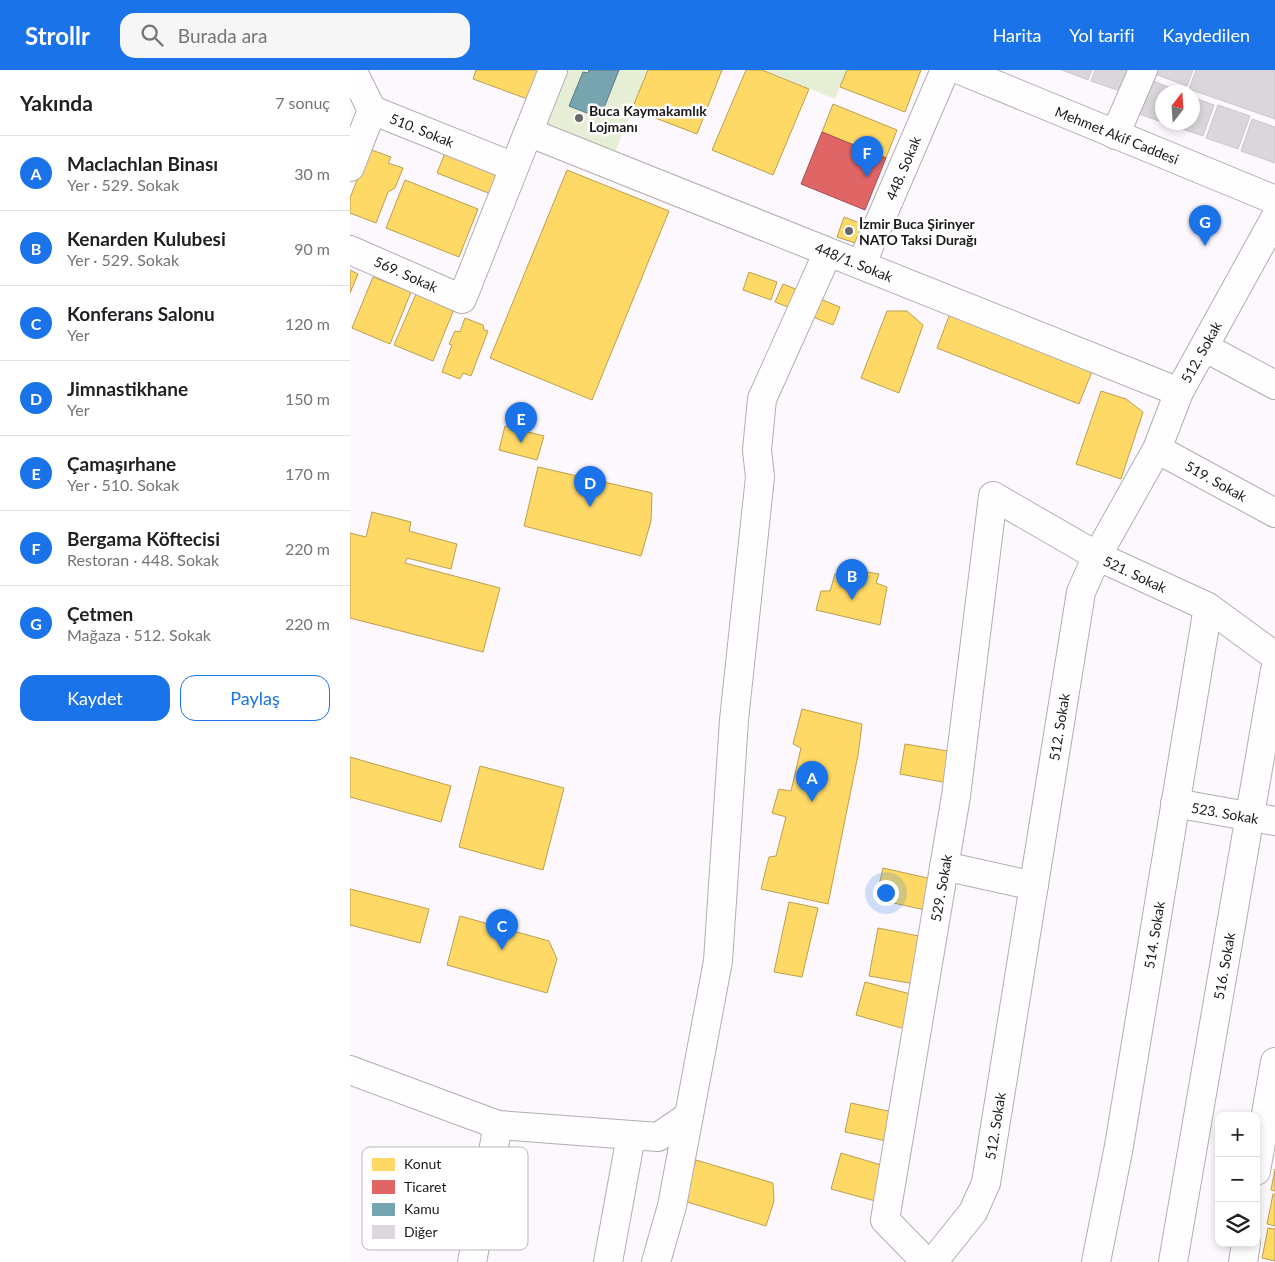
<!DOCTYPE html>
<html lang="tr">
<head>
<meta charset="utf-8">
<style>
	:root { --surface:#fff; --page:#f6f6f6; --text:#202124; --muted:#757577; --line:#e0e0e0; --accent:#1a73e8 }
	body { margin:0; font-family:Lato,sans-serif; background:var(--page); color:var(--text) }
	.controls { position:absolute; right:15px; bottom:15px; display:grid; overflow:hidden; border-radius:10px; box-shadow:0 2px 8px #0003 }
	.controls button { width:45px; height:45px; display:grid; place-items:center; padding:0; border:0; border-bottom:1px solid var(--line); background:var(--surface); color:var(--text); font:25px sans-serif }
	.compass { position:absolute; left:805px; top:15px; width:45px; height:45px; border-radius:50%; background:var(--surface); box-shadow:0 2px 8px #0003; rotate:17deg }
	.you { position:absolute; left:535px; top:822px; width:18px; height:18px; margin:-12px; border:4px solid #fff; border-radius:50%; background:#1a73e8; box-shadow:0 0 0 8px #1a73e833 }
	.badge { display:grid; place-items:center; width:32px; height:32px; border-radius:50%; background:var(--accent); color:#fff; font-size:16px; font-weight:700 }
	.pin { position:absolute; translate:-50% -41px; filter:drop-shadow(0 1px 2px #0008) }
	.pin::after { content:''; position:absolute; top:26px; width:18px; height:15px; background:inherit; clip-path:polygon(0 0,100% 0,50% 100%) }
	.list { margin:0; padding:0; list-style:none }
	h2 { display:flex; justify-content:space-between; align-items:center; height:65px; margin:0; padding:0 20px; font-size:21px }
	h2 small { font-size:16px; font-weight:400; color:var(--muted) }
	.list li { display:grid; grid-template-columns:32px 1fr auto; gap:15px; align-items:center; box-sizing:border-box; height:75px; padding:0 20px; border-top:1px solid var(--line) }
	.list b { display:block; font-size:19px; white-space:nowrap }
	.list p { margin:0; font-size:16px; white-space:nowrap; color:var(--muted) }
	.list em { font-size:16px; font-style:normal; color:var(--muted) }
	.actions { display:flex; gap:10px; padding:15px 20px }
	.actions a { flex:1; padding:11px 0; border:1px solid var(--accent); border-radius:15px; text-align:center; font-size:18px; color:var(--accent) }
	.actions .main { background:var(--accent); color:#fff }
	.icon { flex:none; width:28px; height:28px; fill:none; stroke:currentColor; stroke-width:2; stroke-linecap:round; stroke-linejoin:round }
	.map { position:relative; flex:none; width:925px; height:1192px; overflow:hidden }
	header { display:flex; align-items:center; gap:30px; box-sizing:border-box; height:70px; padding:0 25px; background:var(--accent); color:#fff }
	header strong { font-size:24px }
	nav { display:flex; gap:28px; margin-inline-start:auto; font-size:18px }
	.search { width:350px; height:45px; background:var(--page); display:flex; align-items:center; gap:12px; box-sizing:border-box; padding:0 18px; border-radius:15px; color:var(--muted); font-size:19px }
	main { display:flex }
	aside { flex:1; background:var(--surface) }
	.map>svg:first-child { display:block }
	.green { fill:#e6eed5 }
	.homes { fill:#ffd966; stroke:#bb9f50 }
	.shops { fill:#e06666; stroke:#a54e50 }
	.public { fill:#76a5af; stroke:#5b7a83 }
	.building { fill:#dbd6db; stroke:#ccc6cc }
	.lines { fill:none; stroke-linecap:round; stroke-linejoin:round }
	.minor-casing { stroke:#b2adb2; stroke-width:30 }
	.major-casing { stroke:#b2adb2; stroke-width:30 }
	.minor { stroke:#fffeff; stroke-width:28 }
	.major { stroke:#fffeff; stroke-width:28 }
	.poi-dot { fill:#6b666b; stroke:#fff; stroke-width:2 }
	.labels { text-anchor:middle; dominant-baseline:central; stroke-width:5; stroke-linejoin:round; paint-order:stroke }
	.poi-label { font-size:14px; font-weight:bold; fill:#1c171c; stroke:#fff; text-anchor:start }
	.street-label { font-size:14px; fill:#1c171c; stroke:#fff }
	.key { fill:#fff; stroke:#bbb9bb; stroke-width:1 }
	.key-label { font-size:14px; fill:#1c171c }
</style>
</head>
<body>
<header>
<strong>Strollr</strong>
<div class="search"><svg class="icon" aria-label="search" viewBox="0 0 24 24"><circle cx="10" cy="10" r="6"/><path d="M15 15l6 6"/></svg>Burada ara</div>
<nav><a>Harita</a><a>Yol tarifi</a><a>Kaydedilen</a></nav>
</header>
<main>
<aside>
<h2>Yakında<small>7 sonuç</small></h2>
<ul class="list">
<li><span class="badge">A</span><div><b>Maclachlan Binası</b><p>Yer · 529. Sokak</p></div><em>30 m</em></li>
<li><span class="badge">B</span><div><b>Kenarden Kulubesi</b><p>Yer · 529. Sokak</p></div><em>90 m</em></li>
<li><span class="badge">C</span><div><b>Konferans Salonu</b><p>Yer</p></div><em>120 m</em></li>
<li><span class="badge">D</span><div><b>Jimnastikhane</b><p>Yer</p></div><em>150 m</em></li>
<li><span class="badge">E</span><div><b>Çamaşırhane</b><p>Yer · 510. Sokak</p></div><em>170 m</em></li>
<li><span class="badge">F</span><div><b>Bergama Köftecisi</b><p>Restoran · 448. Sokak</p></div><em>220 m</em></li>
<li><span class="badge">G</span><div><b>Çetmen</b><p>Mağaza · 512. Sokak</p></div><em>220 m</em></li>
</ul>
<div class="actions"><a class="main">Kaydet</a><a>Paylaş</a></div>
</aside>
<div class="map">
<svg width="925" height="1192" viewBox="0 0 925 1192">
	<rect width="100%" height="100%" fill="#fdf8fd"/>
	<path class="green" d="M203,0h95l-38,95 -82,-33z
		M414,0h83l-12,29z"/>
	<path class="homes" d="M126,0h65l-11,30 -57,-21z
		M298,0h74l-25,64 -65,-25z
		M396,0h16l47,19 -36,86 -61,-25z
		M497,0h74l-16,42 -65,-25z
		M483,34l64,26 -11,28 -64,-26z
		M97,78l59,23 -10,25 -59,-23z
		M19,79l22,8 -3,6 15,5 -8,20 -7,4 -12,31 -26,-10v-15z
		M217,100l102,41 -77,189 -102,-42z
		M55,110l73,29 -19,48 -73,-29z
		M494,147l18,7 -7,19 -18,-6z
		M0,200l8,4 -8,19z
		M399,202l28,10 -6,18 -28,-10z
		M23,207l38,15 -21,52 -38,-16z
		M433,214l57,23 -7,18 -58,-23z
		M66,224l38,15 -21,52 -39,-16z
		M602,238l143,56 -16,40 -142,-56z
		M537,241h20l16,14 -24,68 -38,-15z
		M115,248l18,7 1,5 4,1 -17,45 -8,-3 -3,6 -18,-7 10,-27 -3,-1 6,-13 5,1z
		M751,321l25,8 17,13 -22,67 -45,-15z
		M155,356l39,10 -7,24 -38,-10z
		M188,397l114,26 -1,28 -10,35 -117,-30z
		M22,442l39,10 -2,9 48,13 -6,25 -44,-11 -2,5 95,25 -17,64 -133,-34v-85l16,4z
		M512,501l17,3 -3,9 11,4 -7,38 -64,-15 5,-19h9l5,-17 24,4z
		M452,639l60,15 -4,31 -30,149 -67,-15 8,-32 7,-1 10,-39 -14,-4 7,-24 12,2 10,-43 -8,-4z
		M555,674l49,8 -6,31 -48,-9z
		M0,687l101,29 -10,36 -91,-25z
		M130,696l84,22 -21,82 -84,-23z
		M533,798l49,11 -7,31 -49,-11z
		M0,819l79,20 -9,34 -70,-18z
		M439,832l29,6 -16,69 -28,-5z
		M110,846l89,25 8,18 -10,34 -100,-28z
		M528,858l46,9 -9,47 -46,-8z
		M515,912l49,13 -9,34 -49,-14z
		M501,1033l46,10 -6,29 -46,-10z
		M491,1083l47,14 -9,35 -48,-13z
		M346,1090l77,23 1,18 -8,25 -82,-25z
		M925,1099v22l-4,-1z
		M923,1124h2v32l-8,-2z
		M918,1158l7,1v32l-13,-3z"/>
	<path class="shops" d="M472,62l64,26 -21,52 -64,-26z"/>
	<path class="public" d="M239,0h30l-19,48 -31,-12 14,-34 5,1z"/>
	<path class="building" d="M712,0h30l-4,10z
		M745,0h32l-7,21 -29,-10z
		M803,0h40l-6,16 -35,-13z
		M846,0h79v49l-86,-30z
		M798,9l28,11 -1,2h-13v30l-26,-9z
		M842,27l22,8 -11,31 -35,-12 24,-2z
		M868,35l32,11 -12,33 -32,-11z
		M902,49l23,8v36l-34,-12z"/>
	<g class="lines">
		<g class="minor-casing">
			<path id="minor" d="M2,0l20,40 142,57
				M178,62l651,260
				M765,65l28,-65
				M0,97l22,-57
				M0,180l112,49 91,-229
				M511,195l84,-195
				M854,277l71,38
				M807,379l118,64
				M825,733l100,18
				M594,796l90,20
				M0,1000l148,55 160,12 31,-21
				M906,1101l19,-109
				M122,1192l26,-137
				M258,1192l23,-126
				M306,1192l16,-56 46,-245 16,-241 26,-243 -3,-27 5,-51 66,-147
				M576,1192l-41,-42 71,-424 37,-300 104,60 111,51 67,49
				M583,1192l40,-50 13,-29 95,-591 16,-36 60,-107 22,-57 96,-174
				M746,1192l23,-116 89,-539
				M823,1192l102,-592
				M893,1192l3,-19"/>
		</g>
		<g class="major-casing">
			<path id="major" d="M610,0l315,130"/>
		</g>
		<use href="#minor" class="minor"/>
		<use href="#major" class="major"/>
	</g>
	<g class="poi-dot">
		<circle cx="229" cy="48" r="5"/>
		<circle cx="499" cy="161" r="5"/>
	</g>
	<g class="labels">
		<g class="poi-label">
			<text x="239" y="40">Buca Kaymakamlık<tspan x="239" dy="16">Lojmanı</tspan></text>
			<text x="509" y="153">İzmir Buca Şirinyer<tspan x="509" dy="16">NATO Taksi Durağı</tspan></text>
		</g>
		<g class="street-label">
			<text transform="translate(72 60) rotate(22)">510. Sokak</text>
			<text transform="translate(767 65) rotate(22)">Mehmet Akif Caddesi</text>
			<text transform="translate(553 98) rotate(-67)">448. Sokak</text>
			<text transform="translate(504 192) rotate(22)">448/1. Sokak</text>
			<text transform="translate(56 204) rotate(24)">569. Sokak</text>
			<text transform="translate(851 282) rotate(-61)">512. Sokak</text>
			<text transform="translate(866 411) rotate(29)">519. Sokak</text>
			<text transform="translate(785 504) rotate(25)">521. Sokak</text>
			<text transform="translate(709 657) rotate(-81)">512. Sokak</text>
			<text transform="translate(875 743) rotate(10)">523. Sokak</text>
			<text transform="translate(591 818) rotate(-80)">529. Sokak</text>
			<text transform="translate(804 865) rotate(-81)">514. Sokak</text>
			<text transform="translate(874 896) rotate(-80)">516. Sokak</text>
			<text transform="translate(645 1056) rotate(-81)">512. Sokak</text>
		</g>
	</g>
	<rect x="12" y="1077" width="166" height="103" rx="8" class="key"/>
	<rect x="22" y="1088" width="23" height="13" fill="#ffd966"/>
	<rect x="22" y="1110" width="23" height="14" fill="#e06666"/>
	<rect x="22" y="1133" width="23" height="13" fill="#76a5af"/>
	<rect x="22" y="1155" width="23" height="14" fill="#dbd6db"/>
	<g class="key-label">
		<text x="54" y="1099">Konut</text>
		<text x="54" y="1122">Ticaret</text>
		<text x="54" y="1144">Kamu</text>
		<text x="54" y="1167">Diğer</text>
	</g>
</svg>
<div class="controls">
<button>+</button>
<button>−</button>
<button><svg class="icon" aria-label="layers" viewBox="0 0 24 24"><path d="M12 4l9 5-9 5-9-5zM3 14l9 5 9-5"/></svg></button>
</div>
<svg class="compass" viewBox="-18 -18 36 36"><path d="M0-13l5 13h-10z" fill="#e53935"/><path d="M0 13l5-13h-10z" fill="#757577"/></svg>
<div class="you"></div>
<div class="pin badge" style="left:462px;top:732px">A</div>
<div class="pin badge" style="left:502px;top:530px">B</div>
<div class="pin badge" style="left:152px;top:880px">C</div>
<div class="pin badge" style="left:240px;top:437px">D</div>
<div class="pin badge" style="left:171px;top:373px">E</div>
<div class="pin badge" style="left:517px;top:107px">F</div>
<div class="pin badge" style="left:855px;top:176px">G</div>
</div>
</main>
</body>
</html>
